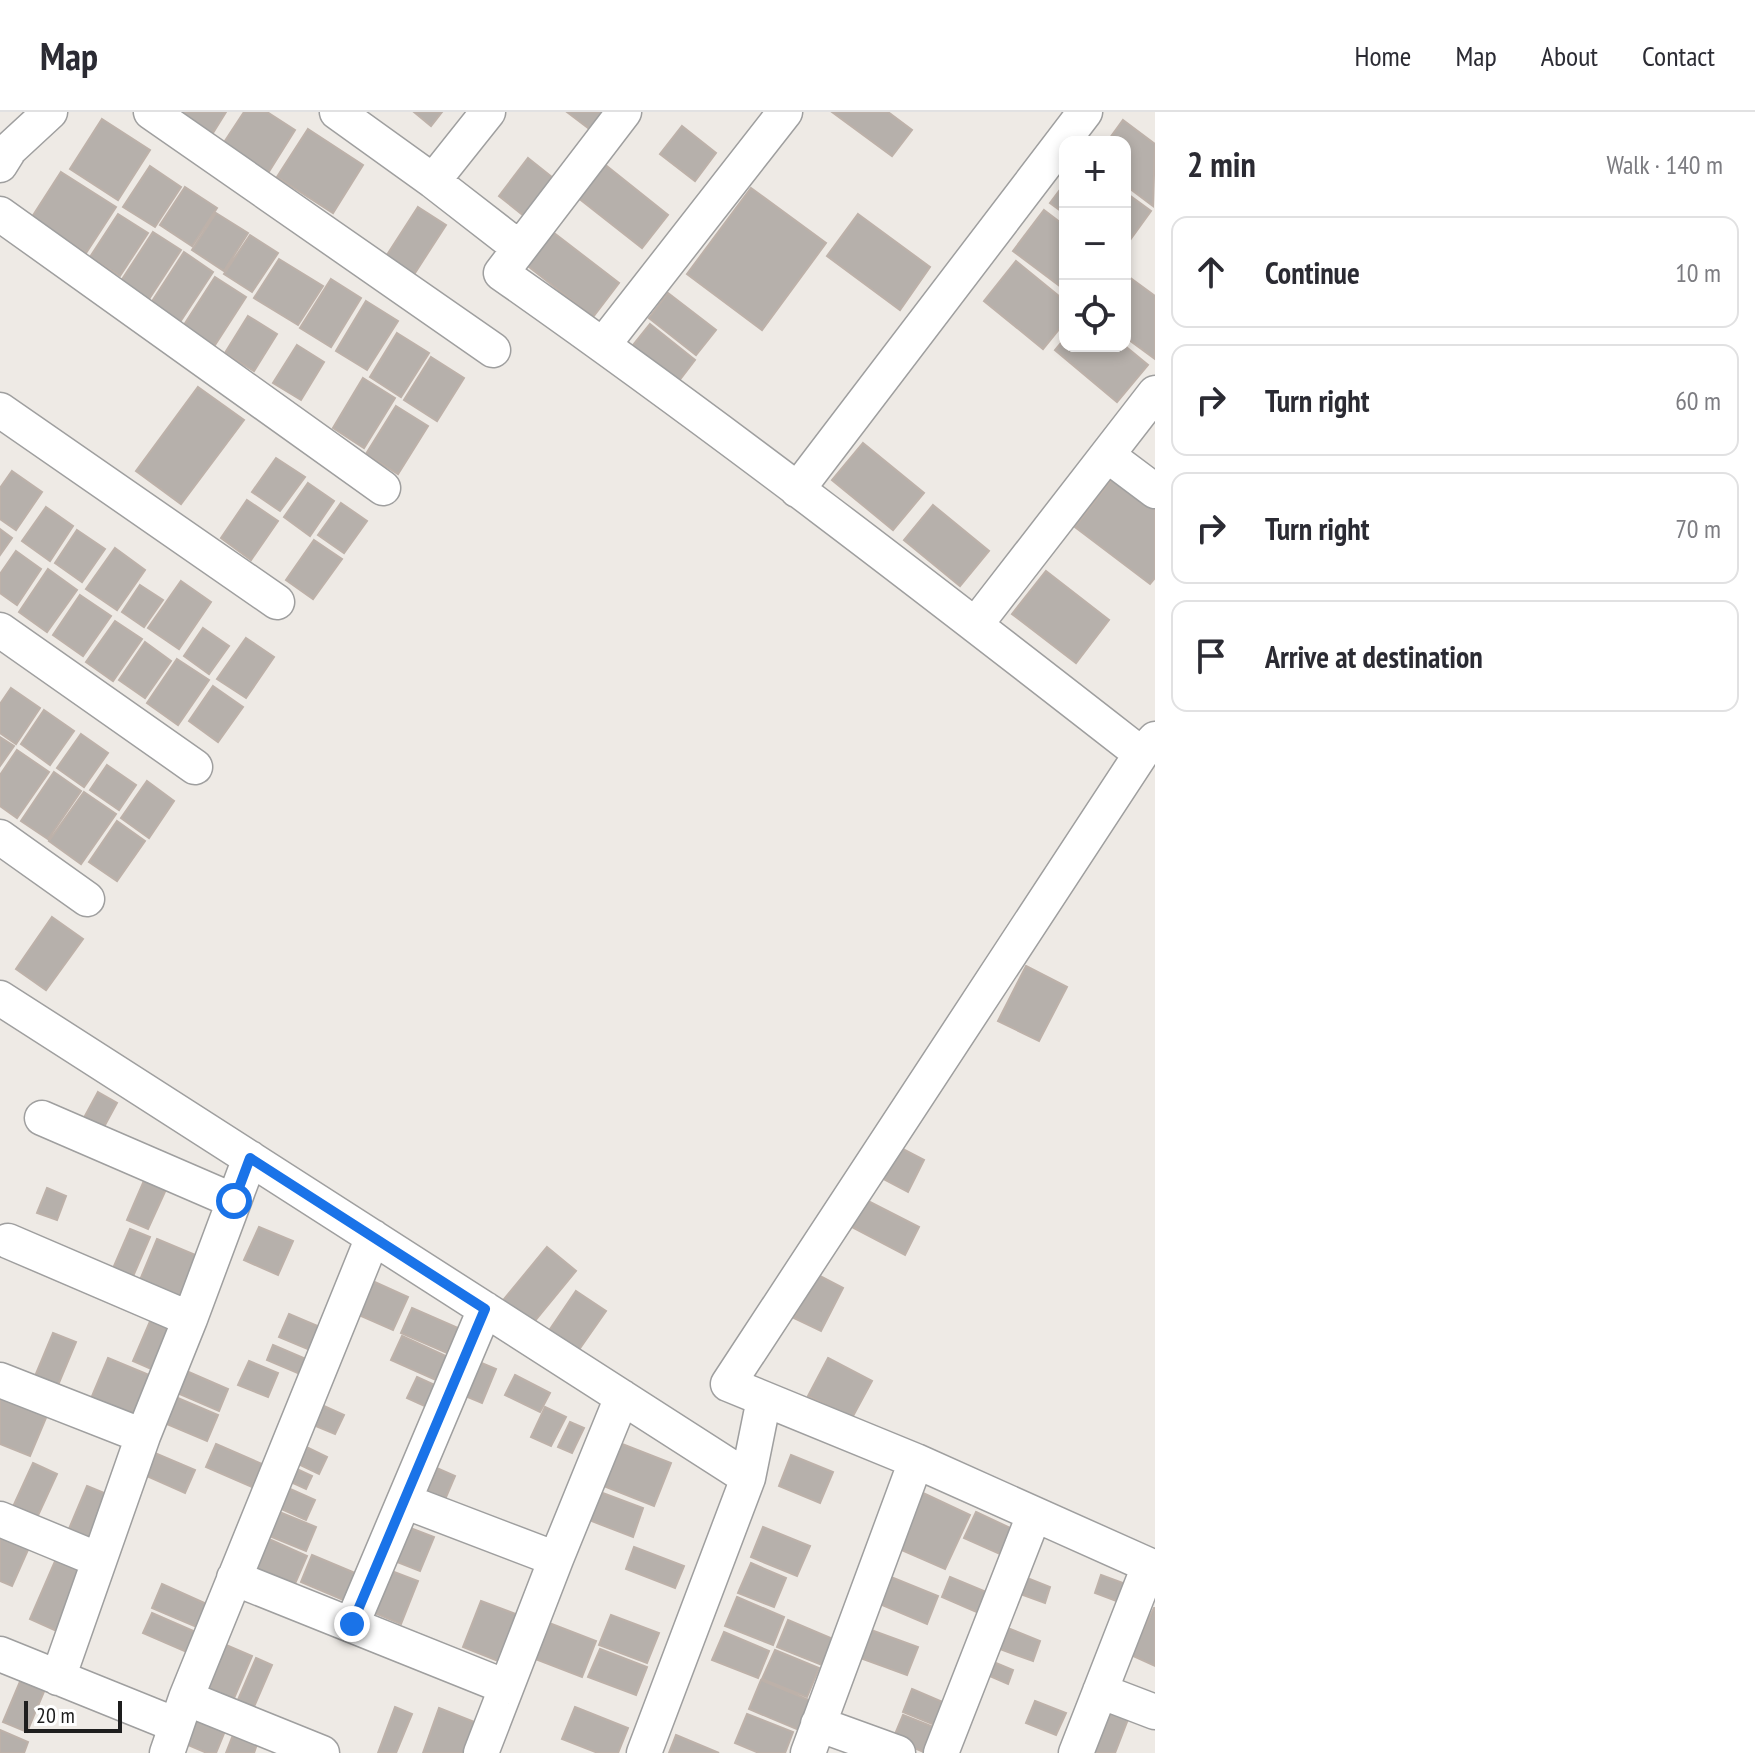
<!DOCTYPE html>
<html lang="en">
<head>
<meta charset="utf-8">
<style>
	:root { --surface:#fff; --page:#f2f2f3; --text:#2b2b33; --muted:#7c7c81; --line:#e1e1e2 }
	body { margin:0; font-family:"PT Sans Narrow",sans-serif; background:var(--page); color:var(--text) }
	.controls { position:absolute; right:24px; top:24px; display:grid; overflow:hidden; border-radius:16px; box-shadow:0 4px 12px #0003 }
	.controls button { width:72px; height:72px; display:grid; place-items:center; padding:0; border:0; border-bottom:2px solid var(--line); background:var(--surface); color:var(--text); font:40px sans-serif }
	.scale { position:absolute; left:24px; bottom:20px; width:98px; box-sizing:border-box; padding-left:8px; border:4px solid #1e1e1e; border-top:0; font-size:22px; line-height:28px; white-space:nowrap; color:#1e1e1e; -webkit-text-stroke:6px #fff; paint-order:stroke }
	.stop { position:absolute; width:24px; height:24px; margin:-18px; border:6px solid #1a73e8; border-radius:50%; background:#fff }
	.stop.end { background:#1a73e8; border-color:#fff; box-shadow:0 2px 8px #0008 }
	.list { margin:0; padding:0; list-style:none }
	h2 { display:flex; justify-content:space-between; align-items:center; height:104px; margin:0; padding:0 32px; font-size:34px }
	h2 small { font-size:26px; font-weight:400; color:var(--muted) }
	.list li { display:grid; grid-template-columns:52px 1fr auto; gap:24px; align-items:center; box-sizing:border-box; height:112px; margin:0 16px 16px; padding:0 16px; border:2px solid var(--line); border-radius:16px }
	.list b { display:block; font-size:30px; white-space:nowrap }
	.list em { font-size:26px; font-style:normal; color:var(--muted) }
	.icon { flex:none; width:44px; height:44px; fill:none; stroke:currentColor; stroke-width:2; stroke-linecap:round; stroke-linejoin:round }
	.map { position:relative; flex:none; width:1155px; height:1641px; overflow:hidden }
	header { display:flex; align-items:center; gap:48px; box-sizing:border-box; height:112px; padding:0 40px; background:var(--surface); border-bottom:2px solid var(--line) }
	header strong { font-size:38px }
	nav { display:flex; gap:44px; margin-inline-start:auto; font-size:28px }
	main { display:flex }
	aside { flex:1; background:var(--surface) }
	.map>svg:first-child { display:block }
	.building { fill:#b6b0ab; stroke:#bdb1a9; stroke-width:2 }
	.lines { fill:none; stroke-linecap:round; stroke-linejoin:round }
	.minor-casing { stroke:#9f9f9f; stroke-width:37 }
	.minor { stroke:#fff; stroke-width:34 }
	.route { stroke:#1a73e8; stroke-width:10 }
</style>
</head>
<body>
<header>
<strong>Map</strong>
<nav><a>Home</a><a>Map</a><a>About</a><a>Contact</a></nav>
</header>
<main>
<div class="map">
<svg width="1155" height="1641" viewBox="0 0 1155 1641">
	<rect width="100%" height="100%" fill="#eeeae5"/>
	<path class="building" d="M184,0h42l-15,24 -30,-19z
		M244,0h23l28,18 -27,43 -45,-29z
		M414,0h28l-11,14z
		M567,0h52l-19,25z
		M832,0h56l24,18 -20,26z
		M102,7l48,31 -32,50 -48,-31z
		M1123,8l32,24 -2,62 -28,-21v-43h-18z
		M682,14l34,27 -21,28 -35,-27z
		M308,17l55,36 -30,48 -56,-36z
		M528,46l30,24 -29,38 -30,-24z
		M598,47l70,56 -26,33 -70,-55z
		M150,54l31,21 -26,40 -32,-20z
		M61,60l55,35 -30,46 -54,-36z
		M1065,71v31l-15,-11z
		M185,75l32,21 -25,38 -32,-21z
		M751,76l75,55 -64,87 -75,-56z
		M1125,80l26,19 -26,36z
		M418,95l28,18 -33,51 -28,-18z
		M1044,98l21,16v64l-52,-39z
		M216,101l32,20 -24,38 -32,-21z
		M118,102l30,19 -28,43 -30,-19z
		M858,102l72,53 -30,43 -73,-54z
		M545,114l74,57 -26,34 -74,-58z
		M153,120l28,18 -32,49 -28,-18z
		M250,123l28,18 -26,39 -28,-18z
		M184,140l29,20 -33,50 -29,-19z
		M279,147l44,27 -25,39 -44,-27z
		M1016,149l49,40v21l-22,27 -59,-48z
		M1125,162l30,22v63l-30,-22z
		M215,165l31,20 -33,51 -31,-20z
		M331,167l30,19 -30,49 -31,-19z
		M668,181l48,37 -20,25 -47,-37z
		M366,189l32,20 -31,49 -31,-19z
		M248,204l29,18 -23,37 -29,-18z
		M650,212l45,36 -20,26 -46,-36z
		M397,221l32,20 -28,44 -31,-20z
		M1065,226v8h60l23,19 -31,37 -62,-52z
		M297,233l27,17 -23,38 -28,-17z
		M431,245l33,21 -27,43 -33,-21z
		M363,266l32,20 -31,50 -31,-20z
		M198,275l46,33 -63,84 -45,-33z
		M396,294l32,20 -30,48 -32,-20z
		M863,331l61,50 -31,37 -61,-50z
		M276,346l29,19 -25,34 -28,-19z
		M12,359l30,21 -26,38 -16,-11v-31z
		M1113,366l42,32v68l-5,6 -75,-57z
		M308,371l26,18 -24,35 -26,-19z
		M247,388l31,21 -27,39 -30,-22z
		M341,391l26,18 -23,32 -26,-18z
		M933,393l56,46 -29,35 -56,-46z
		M46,395l27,19 -23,35 -28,-20z
		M0,417l12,9 -12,17z
		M77,418l28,19 -23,33 -27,-19z
		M314,428l28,19 -29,40 -27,-19z
		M115,436l30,22 -28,40 -31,-21z
		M16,439l25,18 -24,36 -17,-12v-19z
		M48,457l29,21 -30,42 -28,-20z
		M1046,459l63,49 -33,43 -64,-49z
		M181,469l30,21 -32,47 -31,-21z
		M140,473l23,15 -19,27 -22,-15z
		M80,483l31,21 -28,40 -30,-21z
		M115,509l27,18 -29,42 -27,-19z
		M203,516l26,18 -20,28 -25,-18z
		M246,526l28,19 -28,41 -29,-19z
		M145,530l26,19 -26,37 -26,-18z
		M177,547l32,21 -31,45 -31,-22z
		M213,574l30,21 -25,35 -29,-21z
		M11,576l29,20 -24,36 -16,-11v-29z
		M44,598l30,21 -24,34 -29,-21z
		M81,622l27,19 -24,34 -27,-19z
		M0,625l14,9 -14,20z
		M17,638l32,22 -32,46 -17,-12v-31z
		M107,653l29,20 -17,25 -29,-20z
		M54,660l27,19 -33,48 -27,-18z
		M147,669l27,20 -25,37 -28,-20z
		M84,680l32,22 -35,50 -32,-23z
		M117,709l28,20 -28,40 -28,-19z
		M52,805l31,22 -37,51 -30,-21z
		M1026,854l41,21 -28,54 -41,-20z
		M98,980l19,11 -18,33 -19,-11z
		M895,1033l29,15 -16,32 -30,-16z
		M146,1064l22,9 -20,44 -21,-9z
		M47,1076l19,8 -9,24 -20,-7z
		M866,1088l53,27 -14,28 -53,-28z
		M259,1115l34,14 -15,34 -34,-15z
		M130,1117l20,8 -19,44 -20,-8z
		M157,1127l48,20 -18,41 -47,-20z
		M547,1135l29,24 -47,57 -29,-24z
		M816,1162l27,14 -22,43 -27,-13z
		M368,1167l40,18 -15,33 -41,-18z
		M576,1179l30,20 -35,50 -29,-20z
		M412,1196l46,20 -11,25 -46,-20z
		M154,1200l25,11 -21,49 -25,-11z
		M289,1202l31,13 -10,23 -31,-13z
		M53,1221l23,9 -20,48 -23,-9z
		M402,1224l46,21 -10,24 -47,-21z
		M273,1233l33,14 -6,15 -33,-14z
		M108,1246l46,19 -17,43 -47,-19z
		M828,1246l44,23 -20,37 -44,-22z
		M472,1247l24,10 -14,34 -24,-10z
		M249,1249l29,12 -10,24 -30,-12z
		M184,1258l44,19 -9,22 -44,-19z
		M515,1263l35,18 -10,19 -35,-17z
		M417,1265l22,10 -10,21 -22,-10z
		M0,1281l48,20 -18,43 -30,-12z
		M173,1284l45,19 -11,26 -45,-19z
		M315,1290l29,13 -9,19 -29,-12z
		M545,1295l21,10 -15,29 -20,-9z
		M570,1310l14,6 -12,25 -14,-6z
		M617,1330l54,21 -17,43 -53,-21z
		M216,1332l46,20 -10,23 -46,-20z
		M300,1332l27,13 -8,17 -27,-13z
		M150,1339l45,19 -10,23 -45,-20z
		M791,1343l42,17 -13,31 -41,-17z
		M33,1351l24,11 -22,48 -24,-11z
		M288,1353l24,11 -6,13 -24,-11z
		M432,1354l23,10 -14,33 -23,-10z
		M279,1372l36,16 -9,20 -36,-16z
		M87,1374l27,11 -20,50 -28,-11z
		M600,1380l43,16 -10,29 -44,-17z
		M923,1381l47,22 -25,54 -48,-21z
		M272,1397l44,18 -10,24 -44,-18z
		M976,1400l45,21 -12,25 -45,-20z
		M405,1414l29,11 -14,34 -28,-11z
		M763,1415l47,19 -13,30 -46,-19z
		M4,1419l27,12 -19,43 -12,-5v-41z
		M260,1423l47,21 -13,30 -47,-20z
		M634,1435l50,19 -9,22 -49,-19z
		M59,1440l31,13 -29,68 -31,-14z
		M312,1443l48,20 -12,27 -47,-20z
		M751,1451l35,15 -12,29 -36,-14z
		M381,1455l37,14 -17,43 -36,-15z
		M886,1463l52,21 -11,28 -52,-22z
		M1101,1463l33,12 -7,18 -32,-12z
		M1022,1464l28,11 -5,16 -30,-11z
		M950,1465l46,19 -8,21 -46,-20z
		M162,1472l47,21 -10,23 -47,-20z
		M737,1485l47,20 -11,28 -48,-19z
		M481,1489l40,15 -18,47 -40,-16z
		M1154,1496h1v58l-24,-11z
		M152,1501l46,20 -9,20 -46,-20z
		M611,1503l48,18 -12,30 -48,-18z
		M788,1508l45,19 -11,26 -45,-18z
		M544,1509l52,20 -14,36 -52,-20z
		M1005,1515l35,14 -7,20 -36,-13z
		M871,1518l47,17 -11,28 -47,-17z
		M724,1520l45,19 -11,27 -46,-18z
		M219,1530l33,14 -20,47 -33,-14z
		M600,1537l47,18 -11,28 -48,-18z
		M775,1538l44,18 -12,29 -45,-18z
		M256,1546l16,7 -19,44 -16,-7z
		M991,1549l22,9 -5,14 -23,-10z
		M24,1560l24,10 -21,50 -24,-10z
		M761,1568l50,21 -12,29 -50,-21z
		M912,1577l40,17 -10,22 -39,-16z
		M1035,1589l31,12 -10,22 -30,-12z
		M1109,1594l21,8 -15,39h-21z
		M395,1595l17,7 -16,39h-18z
		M575,1595l53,21 -10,25h-20l-36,-14z
		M439,1596l43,17 -14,28h-45z
		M192,1600l35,14 -11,27h-9l-26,-11z
		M747,1602l46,18 -8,21h-26l-24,-10z
		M903,1603l38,15 -15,23 -33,-14z
		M0,1618l28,12 -4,11h-24z
		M233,1623l24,9 -3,9h-28z
		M676,1623l43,18h-50z"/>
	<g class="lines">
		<g class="minor-casing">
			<path id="minor" d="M151,0l342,238
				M337,0l96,69 85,66
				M624,0l-123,161c218,153 430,317 640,481
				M0,53l10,-16 40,-37
				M433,69l55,-69
				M0,102l383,274
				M603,233l182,-233
				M0,298l277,192
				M1107,343l48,36
				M797,378l288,-378
				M976,512l179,-231
				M0,518l195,137
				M1155,627l-14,15 -413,630 188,77 239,107
				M0,725l87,62
				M0,886l748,480
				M42,1006l192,83
				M8,1129l182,78
				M0,1268l143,56
				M404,1389l152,58
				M0,1407l99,41
				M234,1466l272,109
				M352,1512l133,-315
				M0,1542l176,71
				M58,1566l85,-242 47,-117 60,-161
				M1100,1579l55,21
				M186,1586l136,55
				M818,1612l80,29
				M167,1641l19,-55 187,-461
				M481,1641l75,-194 66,-162
				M644,1641l104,-275 16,-79
				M808,1641l108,-292
				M941,1641l93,-238
				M1076,1641l73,-187"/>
		</g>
		<use href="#minor" class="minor"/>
	</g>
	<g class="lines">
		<path class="route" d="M234,1089l16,-43 235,151 -133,315"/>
	</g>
</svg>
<div class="controls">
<button>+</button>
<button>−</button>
<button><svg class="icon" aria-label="locate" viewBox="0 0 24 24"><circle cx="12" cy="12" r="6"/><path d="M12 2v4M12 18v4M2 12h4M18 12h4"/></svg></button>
</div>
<div class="scale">20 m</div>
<div class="stop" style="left:234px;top:1089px"></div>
<div class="stop end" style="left:352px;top:1512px"></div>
</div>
<aside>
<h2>2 min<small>Walk · 140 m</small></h2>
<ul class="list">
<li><svg class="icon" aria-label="ahead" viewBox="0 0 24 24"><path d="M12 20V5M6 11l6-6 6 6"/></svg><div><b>Continue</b></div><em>10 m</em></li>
<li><svg class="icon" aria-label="right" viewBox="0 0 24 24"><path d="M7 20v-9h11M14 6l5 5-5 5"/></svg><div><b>Turn right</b></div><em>60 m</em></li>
<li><svg class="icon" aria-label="right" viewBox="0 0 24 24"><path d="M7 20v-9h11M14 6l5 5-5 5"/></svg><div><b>Turn right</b></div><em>70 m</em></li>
<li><svg class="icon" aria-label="arrive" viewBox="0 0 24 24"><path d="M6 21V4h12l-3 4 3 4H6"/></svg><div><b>Arrive at destination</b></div></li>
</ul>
</aside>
</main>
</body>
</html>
